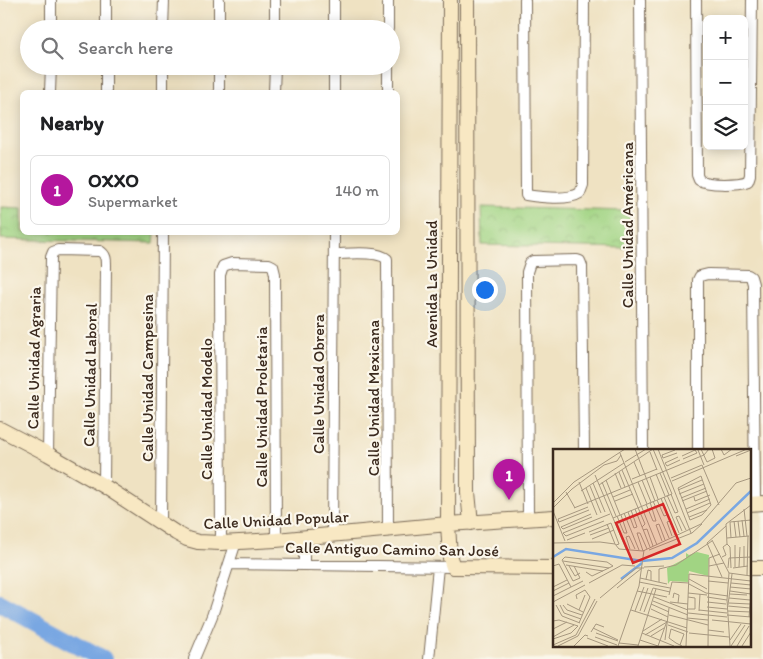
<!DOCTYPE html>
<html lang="en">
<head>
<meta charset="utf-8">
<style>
	:root { --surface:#fff; --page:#f6f6f6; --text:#202124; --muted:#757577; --line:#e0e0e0; --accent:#b5179e }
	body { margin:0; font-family:Itim,sans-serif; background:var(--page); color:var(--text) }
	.controls { position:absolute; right:15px; top:15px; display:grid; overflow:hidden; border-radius:8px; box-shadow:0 2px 12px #0003 }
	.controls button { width:45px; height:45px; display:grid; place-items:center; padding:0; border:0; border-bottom:1px solid var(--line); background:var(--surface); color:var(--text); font:25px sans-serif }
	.you { position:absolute; left:484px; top:289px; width:18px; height:18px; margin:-12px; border:4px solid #fff; border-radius:50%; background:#1a73e8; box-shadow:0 0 0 8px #1a73e833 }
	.badge { display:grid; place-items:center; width:32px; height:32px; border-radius:50%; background:var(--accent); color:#fff; font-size:16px; font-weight:700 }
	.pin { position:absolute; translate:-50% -41px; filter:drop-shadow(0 1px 2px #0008) }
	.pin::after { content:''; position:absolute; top:26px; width:18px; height:15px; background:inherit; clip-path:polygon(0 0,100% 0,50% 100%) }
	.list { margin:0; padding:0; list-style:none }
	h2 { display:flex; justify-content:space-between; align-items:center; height:65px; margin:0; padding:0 20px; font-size:21px }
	h2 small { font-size:16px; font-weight:400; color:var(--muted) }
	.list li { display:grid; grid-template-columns:32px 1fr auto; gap:15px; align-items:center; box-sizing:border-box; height:70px; margin:0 10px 10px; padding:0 10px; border:1px solid var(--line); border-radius:8px }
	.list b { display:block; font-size:19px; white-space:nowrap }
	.list p { margin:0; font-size:16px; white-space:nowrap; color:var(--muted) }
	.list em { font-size:16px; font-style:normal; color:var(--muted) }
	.icon { flex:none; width:28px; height:28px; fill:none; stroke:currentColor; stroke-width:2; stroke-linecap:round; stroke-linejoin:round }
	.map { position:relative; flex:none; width:763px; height:659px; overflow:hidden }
	.search { position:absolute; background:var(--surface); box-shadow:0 2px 12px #0003; left:20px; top:20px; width:380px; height:55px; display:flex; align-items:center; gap:12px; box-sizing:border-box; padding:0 18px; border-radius:28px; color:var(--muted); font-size:19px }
	.panel { position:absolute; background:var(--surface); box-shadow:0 2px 12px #0003; left:20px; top:90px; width:380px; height:145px; border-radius:8px }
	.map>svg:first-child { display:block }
	.park { fill:url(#park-crowns); stroke:#6e7f50 }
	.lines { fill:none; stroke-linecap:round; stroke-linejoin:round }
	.river { stroke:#79a7e2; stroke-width:18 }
	.street-casing { stroke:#7a6a57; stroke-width:12 }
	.secondary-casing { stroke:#7a6a57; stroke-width:16 }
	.street { stroke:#fff; stroke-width:10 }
	.secondary { stroke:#f8e8c3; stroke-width:14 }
	.labels { text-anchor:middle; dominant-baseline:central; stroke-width:4.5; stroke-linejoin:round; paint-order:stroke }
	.street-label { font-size:16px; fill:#3b2a1e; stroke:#fbf7ec }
	.inset-river { fill:none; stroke:#79a7e2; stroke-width:2.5 }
	.inset-road { fill:none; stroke:#a79880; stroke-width:1 }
	.view { fill:#d62828; fill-opacity:0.15; stroke:#d62828; stroke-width:2.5 }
	.inset-edge { fill:none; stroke:#3b2a1e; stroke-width:2.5 }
</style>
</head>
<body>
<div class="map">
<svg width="763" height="659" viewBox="0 0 763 659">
	<defs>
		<pattern id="park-crowns" width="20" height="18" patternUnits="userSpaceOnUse" patternTransform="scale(1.25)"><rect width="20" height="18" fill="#a1d483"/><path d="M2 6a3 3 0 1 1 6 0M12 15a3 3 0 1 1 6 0" fill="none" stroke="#8cb671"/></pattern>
	</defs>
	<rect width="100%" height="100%" fill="#fbf7ec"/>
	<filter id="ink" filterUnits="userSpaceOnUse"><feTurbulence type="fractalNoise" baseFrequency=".02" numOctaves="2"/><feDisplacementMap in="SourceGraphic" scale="10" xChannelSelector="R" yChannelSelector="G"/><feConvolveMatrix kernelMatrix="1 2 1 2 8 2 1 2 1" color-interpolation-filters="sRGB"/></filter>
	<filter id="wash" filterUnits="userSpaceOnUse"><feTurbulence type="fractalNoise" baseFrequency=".0096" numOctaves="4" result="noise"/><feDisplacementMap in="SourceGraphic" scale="20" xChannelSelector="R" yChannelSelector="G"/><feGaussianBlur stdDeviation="1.12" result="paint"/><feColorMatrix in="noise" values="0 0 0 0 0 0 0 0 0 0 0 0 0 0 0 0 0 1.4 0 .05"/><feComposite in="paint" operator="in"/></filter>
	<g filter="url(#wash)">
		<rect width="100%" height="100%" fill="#efe2c2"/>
		<path class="park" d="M1,207l21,1v24l133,1 -1,10 -153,-4z
			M481,207l149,4v37l-148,-3z"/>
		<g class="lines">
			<path class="river" d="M0,603l103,56"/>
		</g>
	</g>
	<g filter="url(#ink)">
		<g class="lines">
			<g class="street-casing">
				<path id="street" d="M219,0v29
					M334,0v29
					M388,0v29
					M525,0l1,195c14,2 42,6 54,-2l3,-8 1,-185
					M640,0l3,450
					M696,0l1,175 2,5c9,5 38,5 49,1l2,-6 2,-175
					M51,29v-29
					M106,29v-29
					M163,29l1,-29
					M275,29v-29
					M219,66v26
					M334,66v26
					M388,66v26
					M50,92l1,-26
					M106,92v-26
					M163,92v-26
					M274,92l1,-26
					M334,254c13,0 43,-4 53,5l1,271
					M698,450v-170l2,-4 8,-2 40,1 3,2 2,7 2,219
					M48,454l3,-197 2,-5 5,-2 42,1c6,4 6,8 6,14l-2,221
					M528,519l-1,-247 3,-9 3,-2 44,-1 3,1 2,5 2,184
					M161,524l2,-292
					M332,535l2,-303
					M304,538v27
					M221,543l-1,-268 3,-9 9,-3 37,1 4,2 2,8 1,266
					M229,564l224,3
					M194,659l18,-43 24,-74
					M429,659l9,-92"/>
			</g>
			<g class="secondary-casing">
				<path id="secondary" d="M450,0l-2,524 2,34 3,9 101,1
					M467,0l1,492 3,31
					M0,429l48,25 56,32 72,47 11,6 11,3 23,1 55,-3 172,-16 106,-7
					M749,504l14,-1
					M749,568h14"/>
			</g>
			<use href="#street" class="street"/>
			<use href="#secondary" class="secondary"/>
		</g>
	</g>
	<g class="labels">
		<g class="street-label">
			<text transform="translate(627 225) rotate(-90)">Calle Unidad Américana</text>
			<text transform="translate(431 284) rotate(-90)">Avenida La Unidad</text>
			<text transform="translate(34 358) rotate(-89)">Calle Unidad Agraria</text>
			<text transform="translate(90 375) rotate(-89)">Calle Unidad Laboral</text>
			<text transform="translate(147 378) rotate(-90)">Calle Unidad Campesina</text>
			<text transform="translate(318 384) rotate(-90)">Calle Unidad Obrera</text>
			<text transform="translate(373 398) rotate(-90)">Calle Unidad Mexicana</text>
			<text transform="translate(261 407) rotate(-90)">Calle Unidad Proletaria</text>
			<text transform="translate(206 409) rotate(-90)">Calle Unidad Modelo</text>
			<text transform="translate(276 520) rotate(-3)">Calle Unidad Popular</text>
			<text transform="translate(392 549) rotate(1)">Calle Antiguo Camino San José</text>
		</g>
	</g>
	<g transform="translate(553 449)">
		<rect width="198" height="198" fill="#efe2c2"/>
		<path d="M144,103l12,3 -1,21 -19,-5 -1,11 -18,-1 -2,3 -1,-16 19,-10v-5l3,2z" fill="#a1d483"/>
		<path class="inset-river" d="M0,108l13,-8 76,12 30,-3 25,-15 54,-52M68,130l21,-16"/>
		<path class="inset-road" d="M82,0l20,52M105,0l33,84M148,0l6,13 8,-4 -3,-9M168,0l3,6 8,-6M122,1l-13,5 1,3 14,-5M145,1l6,15M97,3l7,18M67,4l37,92M129,7l13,-6 2,3 -14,6M183,7l15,-6M125,8l-13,6 2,3 13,-6M72,13l21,-13M81,13l6,14M69,21l23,54 -3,3M66,23l6,15M62,24l6,15M107,24l9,22M103,25l9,22M42,26l31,74M148,27l10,29 -9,10 -12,5 -12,-32zM97,28l8,22M118,29l31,-13 17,40M79,30l25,-10M53,31l14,35M89,31l9,22M119,32l75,-32M26,33l9,22M49,33l14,34M85,33l9,22M40,34l12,29M46,36l54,-36 19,45M37,37l11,27M33,39l11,27M125,41l24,-10M28,42l43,-28M13,43l9,16M126,45l25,-10M114,46l8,18 3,-1 -7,-18M60,48l17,-7M111,48l15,36M141,48l1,4 15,-6M128,49l25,-10M104,51l7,16 3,-1 -6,-17M62,52l18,-7M100,52l16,37M129,52l25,-10M0,54l21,-21 51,-33M93,55l7,17h3l-6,-19M35,58l-30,12 1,3 30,-12M0,59l19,-19 32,-24 13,-4 4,-6M21,59l130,-53 5,-6M82,60l15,38M133,60l24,-10M191,60l3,27M0,62l12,30M75,63l6,16 3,-1 -6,-17M71,64l15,37M134,64l23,-10M38,65l-30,13 2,2 29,-12M64,67l7,17h3l-6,-18M136,68l18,-7M60,69l59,-24M189,71l2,16M51,72l-38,15 -3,-3 47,-19M181,72l2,16M185,72l2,16M177,73l21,-2M177,73l1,16M54,75l8,20M90,81l4,-1 6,17M129,82l-6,-14 3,-1 7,14M36,83l22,-9 8,21 -3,1M37,86l19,-7M119,87l-5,-14 3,-1 5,14M174,89l22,-2M39,90l22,-9M14,91l18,-7M159,91l17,33 -2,27 3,46M109,92l-6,-16 3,-1 6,16M0,94l47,-1 15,2 4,5 24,2 58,-27 35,-41 15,-5M174,95l-1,-20 25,-19M174,95l3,3 1,21M182,96v22M77,100l-4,-12 3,-1 6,13M96,101l43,-17 10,-9M90,102l-6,-18h3l7,16M169,108l4,-2 -3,-8 4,-3M10,112l46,7M13,116l37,6M0,117l6,-2 12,23M16,117l6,10 5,-3M21,117l6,12 -7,3 -11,-21 3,-3 42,5 6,4 -21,10 -6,-4M156,117l15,-3M91,118l20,-1M186,118l1,-20M191,118v-21M175,119l1,-10 22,-1M180,119l15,-2M176,124l22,3M194,126l1,-39M169,128l-15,-34 19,-17M87,129l27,6M93,130l2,-9 3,1v9M136,130l18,10M155,132l20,2M86,133l31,6M106,133v-13l17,-4 36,-24M36,134l33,-18 13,1M178,134l20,2M136,135l17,9 22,3M0,138l14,-7M177,138l21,2M64,139l25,-20M0,142l16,-8M84,142l30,6M177,142l21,3M135,144l19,2M177,145l17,1M116,146l3,-13 17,1M0,147l30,-15M101,148l34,13M154,148l20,3M47,149l36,-30h8M120,149l1,-5 5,2 -1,8M176,149l21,2M24,150l-1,-4 9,-5 5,7 -11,26M100,152l35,14M0,153l32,-17M117,153l18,2M154,153l19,2M176,154l21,1M14,155l16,8M98,155l18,8M3,156l6,11 18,7M7,156l4,8 17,6M10,156l4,5 15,5M175,156l4,-31M175,157l22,2M154,158l20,2M98,160l17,8M135,160h7v-11l-7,-1M26,161l6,-15M78,161l56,18M146,161l28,3M82,162l9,-24M87,162l8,-23M146,162l1,-17M175,162l23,1M91,163l9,-24 17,4M135,164l39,4M116,166l39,10M174,166l24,2M196,168l2,-23M134,169l21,2M159,171l39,4M0,172l6,-1 19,6M115,176l20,7M40,179l25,12M0,180l14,-7M155,181l16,2M90,182l19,-12M38,183l5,-8 8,3M43,184l22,8M89,184l32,13M136,184l40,4M92,186l22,-13M98,187l13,-8M0,188l21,-12M42,188l22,8M34,189l21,8M0,190l18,-6 7,-7M87,191l18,6M112,191l4,-32M177,191l11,-16M66,194l19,2M0,196l23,-10 19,-36M127,196l4,-11 -13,-5 -2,9 7,5 6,3M5,197l20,-10 19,-35M21,197l11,-11 3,1M65,197l21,-60 5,-36M85,197l18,-57M105,197l9,-25M133,197l3,-72 62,7M155,197l1,-88 11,-4M178,197l14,-21M184,197l12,-20M189,197l9,-14"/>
		<path class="view" d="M110,55l17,40 -47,19 -17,-40z"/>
		<rect width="198" height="198" class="inset-edge"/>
	</g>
</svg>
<div class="controls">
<button>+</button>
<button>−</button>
<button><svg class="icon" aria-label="layers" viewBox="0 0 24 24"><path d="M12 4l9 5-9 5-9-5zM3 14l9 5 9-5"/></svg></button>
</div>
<div class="you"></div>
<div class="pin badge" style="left:509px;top:500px">1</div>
<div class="search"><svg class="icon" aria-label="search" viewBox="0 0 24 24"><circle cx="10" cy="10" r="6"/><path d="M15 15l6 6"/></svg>Search here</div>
<section class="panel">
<h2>Nearby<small></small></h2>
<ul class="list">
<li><span class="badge">1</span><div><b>OXXO</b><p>Supermarket</p></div><em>140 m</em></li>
</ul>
</section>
</div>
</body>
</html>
